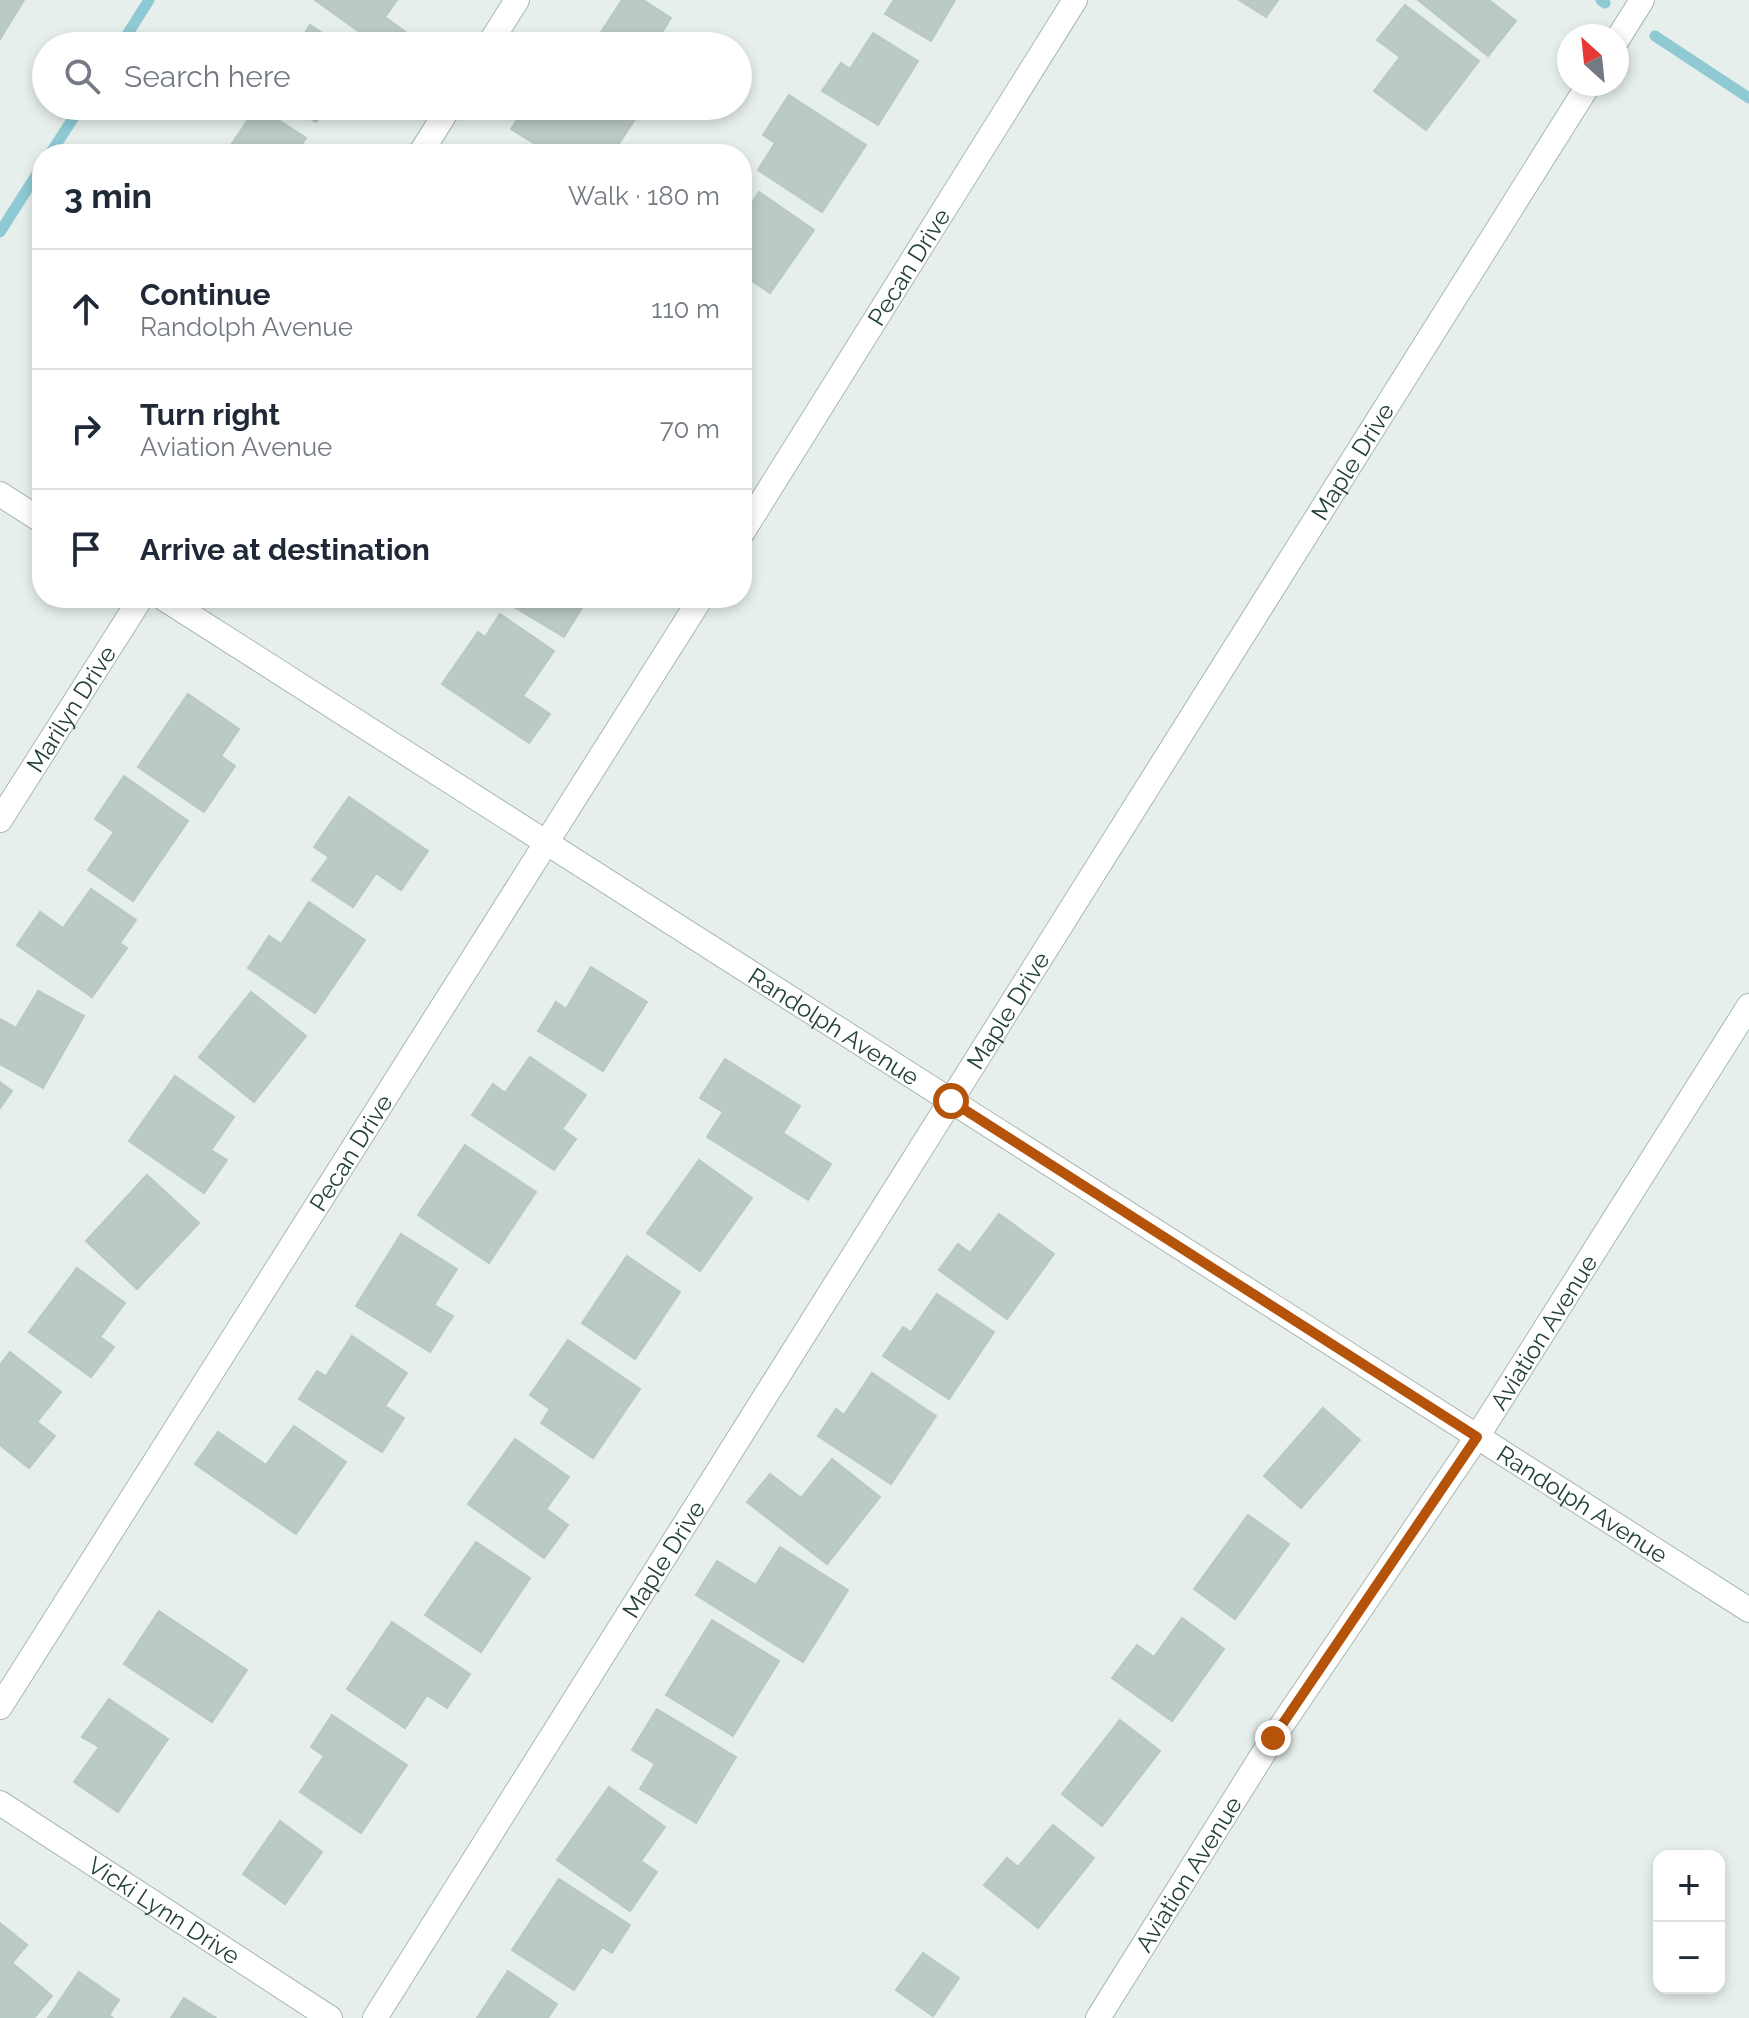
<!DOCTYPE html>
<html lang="en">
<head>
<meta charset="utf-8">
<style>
	:root { --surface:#fff; --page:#f6f6f7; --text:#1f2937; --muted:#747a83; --line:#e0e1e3 }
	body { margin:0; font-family:Raleway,sans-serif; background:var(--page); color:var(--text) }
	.controls { position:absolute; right:24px; bottom:24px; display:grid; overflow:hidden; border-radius:16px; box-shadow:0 4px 12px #0003 }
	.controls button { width:72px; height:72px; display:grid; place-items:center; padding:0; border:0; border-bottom:2px solid var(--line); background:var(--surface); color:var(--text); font:40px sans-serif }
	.compass { position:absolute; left:1557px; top:24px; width:72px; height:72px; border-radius:50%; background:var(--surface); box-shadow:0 4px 12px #0003; rotate:333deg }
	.stop { position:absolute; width:24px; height:24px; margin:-18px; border:6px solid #b45309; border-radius:50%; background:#fff }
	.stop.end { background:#b45309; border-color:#fff; box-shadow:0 2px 8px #0008 }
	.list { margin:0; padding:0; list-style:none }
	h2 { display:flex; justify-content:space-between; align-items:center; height:104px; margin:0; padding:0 32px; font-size:34px }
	h2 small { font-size:26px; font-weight:400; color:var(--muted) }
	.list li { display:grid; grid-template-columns:52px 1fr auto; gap:24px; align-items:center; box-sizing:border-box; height:120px; padding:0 32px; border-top:2px solid var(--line) }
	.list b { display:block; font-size:30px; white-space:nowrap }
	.list p { margin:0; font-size:26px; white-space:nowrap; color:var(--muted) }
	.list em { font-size:26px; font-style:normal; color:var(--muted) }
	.icon { flex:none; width:44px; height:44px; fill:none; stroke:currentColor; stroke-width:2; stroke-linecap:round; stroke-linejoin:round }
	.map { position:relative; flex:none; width:1749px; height:2018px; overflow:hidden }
	.search { position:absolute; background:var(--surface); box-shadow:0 4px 12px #0003; left:32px; top:32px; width:720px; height:88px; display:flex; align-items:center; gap:20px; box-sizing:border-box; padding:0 28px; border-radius:44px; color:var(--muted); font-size:30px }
	.panel { position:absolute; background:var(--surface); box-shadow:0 4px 12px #0003; left:32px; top:144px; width:720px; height:464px; border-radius:32px }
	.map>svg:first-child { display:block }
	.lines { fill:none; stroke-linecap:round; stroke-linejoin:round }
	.stream { stroke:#8ec9d4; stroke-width:11 }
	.building { fill:#bbcac4; stroke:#b8c9c2; stroke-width:2 }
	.minor-casing { stroke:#a8b8b2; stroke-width:26 }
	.tertiary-casing { stroke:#a8b8b2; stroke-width:26 }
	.minor { stroke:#fff; stroke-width:24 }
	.tertiary { stroke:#fff; stroke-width:24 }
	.route { stroke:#b45309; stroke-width:10 }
	.labels { text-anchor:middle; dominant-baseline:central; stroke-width:6; stroke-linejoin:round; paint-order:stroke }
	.street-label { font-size:24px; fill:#24423a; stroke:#f7fbf9 }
</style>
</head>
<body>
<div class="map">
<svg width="1749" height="2018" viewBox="0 0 1749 2018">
	<rect width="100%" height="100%" fill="#e6efeb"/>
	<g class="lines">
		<path class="stream" d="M1601,0l4,3
			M1655,36l94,62
			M120,46l29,-46
			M50,154l31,-48
			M0,232l42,-66"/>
	</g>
	<path class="building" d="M0,0h24l-24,39z
		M315,0h82l-12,17 30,22 -5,7h-31z
		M622,0h21l28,18 -18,28h-61z
		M894,0h61l-24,41 -46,-27z
		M1239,0h39l-12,17z
		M1418,0h71l27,21 -28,35z
		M1405,5l74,56 -53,69 -52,-39 26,-34 -23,-17z
		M310,25l33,21h-46z
		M873,33l45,28 -40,64 -56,-34 19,-28 9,6z
		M789,95l77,50 -44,67 -64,-42 17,-27 -12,-8z
		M257,106l49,32 -11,16h-70z
		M291,106h35l-10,16z
		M526,106h8l12,8 5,-8h78l10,7 -27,41h-61l-40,-25z
		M759,192l55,38 -44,63 -28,-19v-57z
		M499,598h89l-24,39z
		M500,614l54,37 -31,45 27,18 -21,29 -87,-59 36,-52 7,5z
		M188,694l51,35 -18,27 14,10 -31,46 -66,-45z
		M124,776l64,45 -55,80 -45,-31 26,-38 -19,-13z
		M349,797l79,54 -27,39 -25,-17 -23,34 -41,-27 17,-23 -15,-10z
		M91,889l45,31 -16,23 7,5 -35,49 -75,-52 23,-33 23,16z
		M309,902l56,38 -50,73 -67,-45 21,-32 12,8z
		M591,967l56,35 -44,69 -65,-40 18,-29 10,7z
		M38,991l46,25 -41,72 -43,-24v-45l16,9z
		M251,992l55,44 -52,66 -55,-45z
		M530,1057l56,38 -24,34 14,10 -22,31 -82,-55 21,-31 12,9z
		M725,1059l75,47 -17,27 48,31 -23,36 -101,-63 16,-25 -23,-14z
		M175,1076l59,41 -23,33 16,10 -23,33 -75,-52z
		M0,1082l12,9 -12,17z
		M465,1145l71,47 -47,71 -71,-48z
		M699,1160l53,38 -52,73 -53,-38z
		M147,1175l52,48 -62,66 -51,-48z
		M999,1214l55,40 -47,65 -68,-49 19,-26 12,9z
		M401,1234l56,35 -23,36 19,11 -23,36 -74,-46z
		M627,1256l53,36 -45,67 -53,-36z
		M77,1268l48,35 -25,34 14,10 -23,30 -62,-45z
		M937,1294l57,38 -45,67 -66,-43 20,-29 8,5z
		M352,1336l55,37 -22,33 19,12 -22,34 -83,-53 18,-28 9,5z
		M568,1340l72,49 -47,69 -52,-35 9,-14 -20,-14z
		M10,1352l51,40 -24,30 18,14 -26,32 -29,-23v-80z
		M872,1373l64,43 -45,68 -73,-48 18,-27 8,6z
		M1323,1408l37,32 -59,68 -37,-32z
		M294,1426l52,36 -50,72 -101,-70 23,-32 48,33z
		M515,1439l54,38 -23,32 22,16 -24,33 -76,-54z
		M832,1459l48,38 -53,67 -80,-62 23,-28 31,24z
		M1248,1515l41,29 -54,75 -41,-30z
		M476,1542l54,36 -49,74 -56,-37z
		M780,1547l68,43 -45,72 -107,-67 21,-34 39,24z
		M159,1611l88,59 -35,52 -88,-58z
		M1182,1618l42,31 -52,72 -60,-43 25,-33 17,12z
		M712,1620l67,41 -46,75 -67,-41z
		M392,1622l78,52 -23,34 -20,-13 -22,33 -58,-39z
		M109,1699l59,40 -50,73 -44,-30 25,-35 -17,-10z
		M657,1709l79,48 -40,66 -56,-34 15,-25 -23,-14z
		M332,1715l75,50 -46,68 -61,-41 24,-36 -13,-9z
		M1120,1720l40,31 -58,75 -40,-32z
		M609,1787l56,40 -24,34 16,11 -27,39 -73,-51z
		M280,1821l42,31 -37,52 -42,-30z
		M1053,1825l41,33 -56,70 -54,-43 23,-27 11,9z
		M559,1879l71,46 -18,28 -10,-6 -28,43 -62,-40z
		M0,1923l27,22 -15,18 40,33 -18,22h-34z
		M923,1953l36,25 -26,38 -37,-26z
		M508,1971l49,33 -9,14h-71z
		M79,1972l40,28 -10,15 4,3h-65z
		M184,1998l32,20h-45z"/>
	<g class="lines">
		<g class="minor-casing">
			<g id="minor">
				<path d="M1617,40l25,-40"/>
				<path d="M488,46l29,-46"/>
				<path d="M420,154l30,-48"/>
				<path id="s1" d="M742,533l333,-533"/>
				<path id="s2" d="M0,820l141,-222"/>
				<path id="s3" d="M0,1707l701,-1109"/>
				<path id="s4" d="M0,1803l330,215"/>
				<path id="s5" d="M375,2018l1214,-1934"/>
				<path id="s6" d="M1098,2018l175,-280 204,-301 272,-431"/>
			</g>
		</g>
		<g class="tertiary-casing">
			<g id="tertiary">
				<path d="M0,494l42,27"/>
				<path id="s7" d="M163,598l1586,1012"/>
			</g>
		</g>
		<use href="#minor" class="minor"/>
		<use href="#tertiary" class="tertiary"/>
	</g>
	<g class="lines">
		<path class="route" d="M951,1101l526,336 -204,301"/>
	</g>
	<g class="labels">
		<g class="street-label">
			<text stroke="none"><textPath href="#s1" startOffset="314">Pecan Drive</textPath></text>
			<text stroke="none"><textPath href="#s5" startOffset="1838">Maple Drive</textPath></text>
			<text stroke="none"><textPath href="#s2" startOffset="132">Marilyn Drive</textPath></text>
			<text stroke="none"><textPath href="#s5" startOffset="1190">Maple Drive</textPath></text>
			<text stroke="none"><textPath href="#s7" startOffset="796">Randolph Avenue</textPath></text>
			<text stroke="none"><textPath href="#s3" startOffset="656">Pecan Drive</textPath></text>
			<text stroke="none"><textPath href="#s6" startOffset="818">Aviation Avenue</textPath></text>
			<text stroke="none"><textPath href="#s7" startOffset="1684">Randolph Avenue</textPath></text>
			<text stroke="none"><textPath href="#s5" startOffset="542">Maple Drive</textPath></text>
			<text stroke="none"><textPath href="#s6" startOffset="170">Aviation Avenue</textPath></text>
			<text stroke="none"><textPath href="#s4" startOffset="196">Vicki Lynn Drive</textPath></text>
		</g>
	</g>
</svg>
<div class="controls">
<button>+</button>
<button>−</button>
</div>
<svg class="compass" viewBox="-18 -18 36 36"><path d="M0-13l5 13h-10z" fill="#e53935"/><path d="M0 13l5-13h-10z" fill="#747a83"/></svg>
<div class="stop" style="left:951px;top:1101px"></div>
<div class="stop end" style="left:1273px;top:1738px"></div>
<div class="search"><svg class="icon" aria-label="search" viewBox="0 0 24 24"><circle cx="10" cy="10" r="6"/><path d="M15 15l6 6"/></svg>Search here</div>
<section class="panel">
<h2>3 min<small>Walk · 180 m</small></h2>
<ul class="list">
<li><svg class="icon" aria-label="ahead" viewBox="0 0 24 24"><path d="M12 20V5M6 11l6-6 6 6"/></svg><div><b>Continue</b><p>Randolph Avenue</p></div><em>110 m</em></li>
<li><svg class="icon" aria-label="right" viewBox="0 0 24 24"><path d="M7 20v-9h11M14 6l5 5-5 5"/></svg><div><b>Turn right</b><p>Aviation Avenue</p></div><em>70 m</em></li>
<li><svg class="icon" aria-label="arrive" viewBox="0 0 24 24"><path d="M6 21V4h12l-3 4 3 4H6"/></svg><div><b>Arrive at destination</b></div></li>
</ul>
</section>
</div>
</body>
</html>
